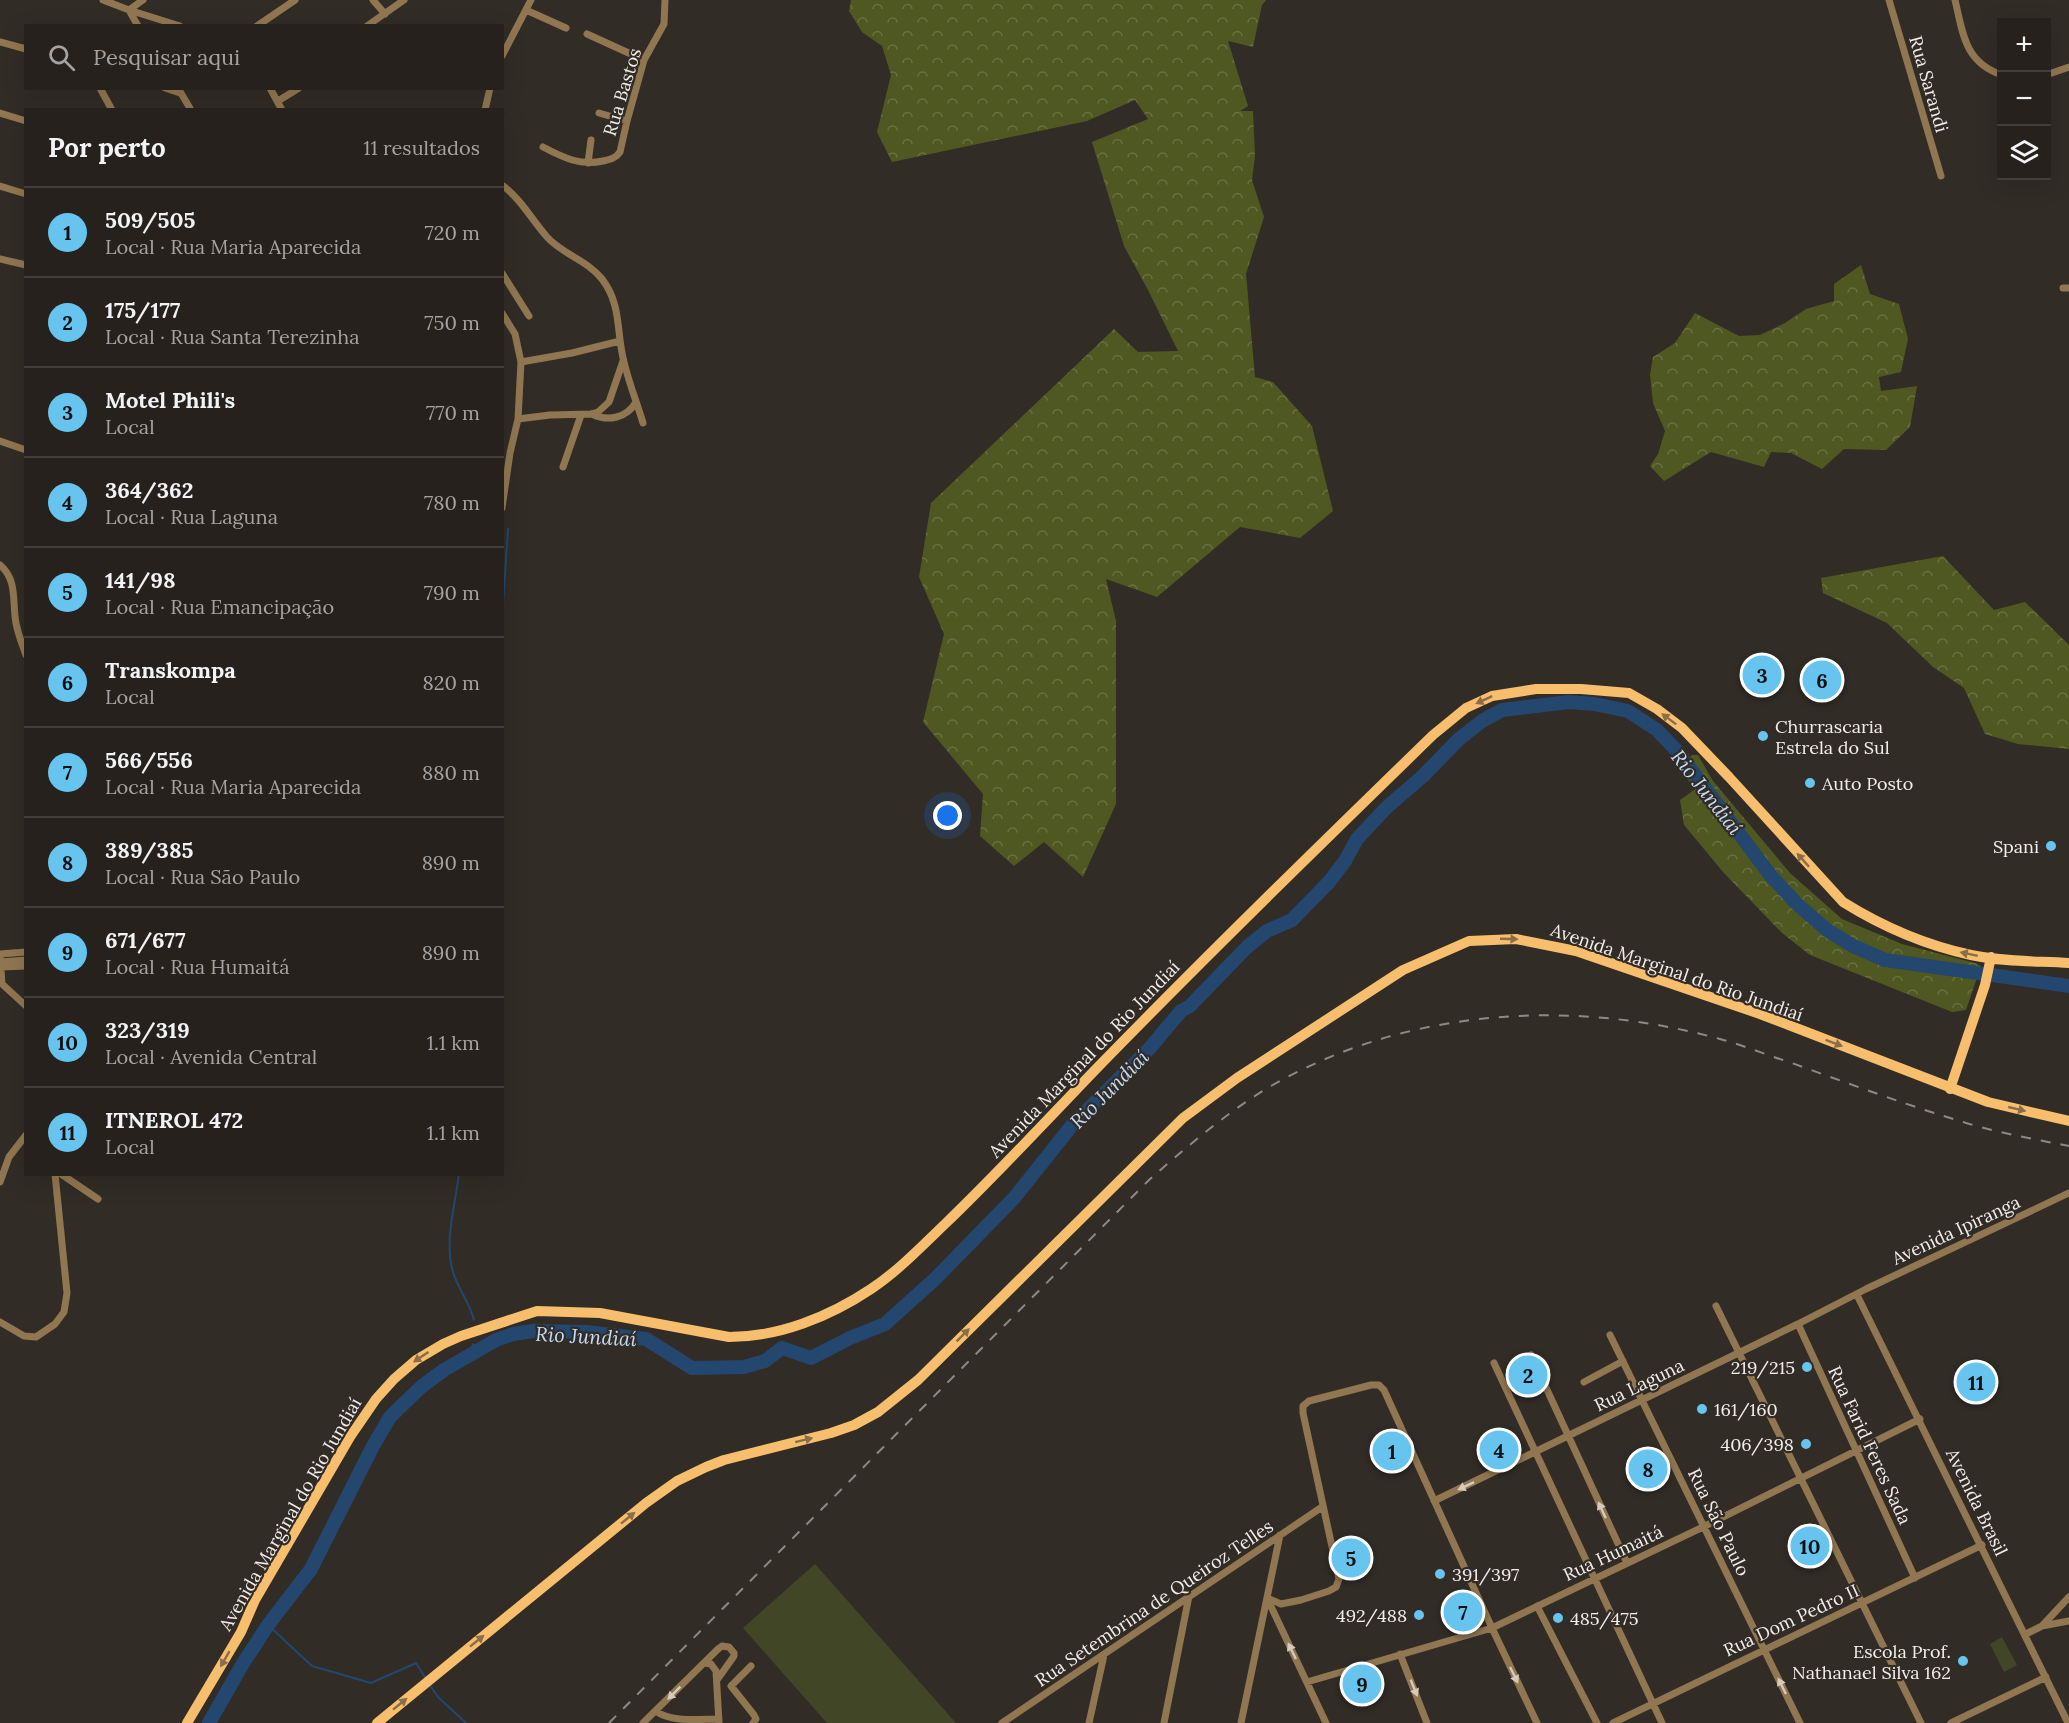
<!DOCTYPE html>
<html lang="pt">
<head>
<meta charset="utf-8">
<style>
	:root { --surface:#26211c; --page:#2e2925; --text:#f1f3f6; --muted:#a4a3a3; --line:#423e3b; --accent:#66c4ef }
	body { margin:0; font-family:Lora,serif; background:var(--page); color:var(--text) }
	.controls { position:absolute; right:18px; top:18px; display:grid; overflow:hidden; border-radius:0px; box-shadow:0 6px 24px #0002 }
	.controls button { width:54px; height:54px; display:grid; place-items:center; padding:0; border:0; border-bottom:2px solid var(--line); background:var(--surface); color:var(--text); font:30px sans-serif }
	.you { position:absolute; left:948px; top:816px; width:21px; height:21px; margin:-15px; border:4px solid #fff; border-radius:50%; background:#1a73e8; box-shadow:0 0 0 9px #1a73e833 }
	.badge { display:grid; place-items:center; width:39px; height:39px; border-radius:50%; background:var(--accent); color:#111; font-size:20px; font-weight:700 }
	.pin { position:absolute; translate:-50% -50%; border:3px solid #fff; box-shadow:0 2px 6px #0006 }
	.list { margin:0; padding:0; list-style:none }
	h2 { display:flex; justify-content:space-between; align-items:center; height:78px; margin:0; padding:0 24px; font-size:26px }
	h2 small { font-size:20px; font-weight:400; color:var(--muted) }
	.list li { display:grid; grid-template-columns:39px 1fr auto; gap:18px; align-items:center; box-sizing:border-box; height:90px; padding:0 24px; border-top:2px solid var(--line) }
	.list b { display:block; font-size:22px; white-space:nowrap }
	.list p { margin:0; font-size:20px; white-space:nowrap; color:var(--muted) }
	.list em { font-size:20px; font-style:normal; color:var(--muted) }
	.icon { flex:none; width:33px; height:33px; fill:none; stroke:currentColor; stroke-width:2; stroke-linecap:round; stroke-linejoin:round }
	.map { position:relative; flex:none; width:2069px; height:1723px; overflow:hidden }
	.search { position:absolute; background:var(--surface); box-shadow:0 6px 24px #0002; left:24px; top:24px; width:480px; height:66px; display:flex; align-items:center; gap:15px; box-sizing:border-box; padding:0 21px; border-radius:0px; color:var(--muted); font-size:22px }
	.panel { position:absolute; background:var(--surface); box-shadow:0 6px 24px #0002; left:24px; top:108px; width:480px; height:1068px; border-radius:0px }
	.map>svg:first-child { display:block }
	.forest { fill:url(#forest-crowns) }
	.green { fill:#404626 }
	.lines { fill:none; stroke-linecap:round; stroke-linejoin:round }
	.stream { stroke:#23476e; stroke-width:2 }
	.river { stroke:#23476e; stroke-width:14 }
	.minor { stroke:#917751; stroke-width:7 }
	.primary { stroke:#f7bf6d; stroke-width:10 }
	.rail { stroke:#8e8984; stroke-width:2; stroke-dasharray:10 10; stroke-linecap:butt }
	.oneway { fill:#8b6e46 }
	.oneway2 { fill:#d5cabc }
	.poi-dot { fill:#66c4ef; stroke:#322c26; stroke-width:2 }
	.labels { text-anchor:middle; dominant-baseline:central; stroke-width:4.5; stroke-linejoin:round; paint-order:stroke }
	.street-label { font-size:18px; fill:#f2edea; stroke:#322c26 }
	.poi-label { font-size:18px; fill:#f2edea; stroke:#322c26; text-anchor:start }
	.water-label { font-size:20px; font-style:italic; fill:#c4dbf5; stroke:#322c26 }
</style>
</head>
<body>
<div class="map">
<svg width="2069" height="1723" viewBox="0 0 2069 1723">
	<defs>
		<pattern id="forest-crowns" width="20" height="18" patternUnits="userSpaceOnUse" patternTransform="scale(1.5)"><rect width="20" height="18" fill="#4f5821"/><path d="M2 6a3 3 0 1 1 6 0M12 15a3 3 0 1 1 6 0" fill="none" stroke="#697041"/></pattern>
	</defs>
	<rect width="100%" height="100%" fill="#322c26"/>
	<path class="forest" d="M851,0h415l-4,5 -9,42 -25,-6 20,65 -8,5h13l2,45 -3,24 12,37 -18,57 9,103 18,5 39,44 21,85 -33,27 -60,-11 -83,70 -51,-18 10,42v183l-33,73 -39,-35 -30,24 -34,-30 3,-42 -60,-72 21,-88 -25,-57 12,-74 183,-174 24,23 40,-1 -30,-61 -24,-44 -32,-104 56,-23 -13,-19 -48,21 -195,41 -15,-30 14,-57 -9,-29 -20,-14 -13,-21z
		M1861,265l9,29 29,10 9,35 -7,33 -22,5 2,14 36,-5 -7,41 -24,23 -42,-1 -22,20 -31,-16 -20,-1 -7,15 -53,-15 -47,29 -14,-15 8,-12 7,-23 -12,-28 -3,-28 3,-18 22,-14 20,-30 44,23 21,-1 25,-12 21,-14 28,-8v-17z
		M1943,556l51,54 31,-8 44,43v104l-51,-5 -33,-10 -21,-46 -31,-21 -46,-44 -64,-30 -2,-15z
		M1692,755h6l15,26 77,92 52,46 60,25 73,19 6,3 -15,44 -14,2 -142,-57 -28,-22 -58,-60 -40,-48 -4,-25 17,-12 -9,-8 -6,-13z"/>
	<path class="green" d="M815,1564l141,159h-129l-84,-95z
		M2002,1637l15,28 -13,7 -14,-28z"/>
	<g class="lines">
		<path class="stream" d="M502,619l6,-90
			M459,1174c-4,32 -15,68 -6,98 5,17 17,31 21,48
			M471,1354l2,-10
			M268,1625l44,41 59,17 45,-20 10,16
			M429,1684l9,13 28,26"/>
		<path class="river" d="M209,1723l33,-58 26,-40 43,-56 62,-123 17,-29 31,-30 23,-17 52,-30 17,-6 20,-3 53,1 60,7 46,29 52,-1 21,-6 17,-13 29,10 39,-20 35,-14 51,-46 79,-81 58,-73 76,-75 32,-38 9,-5 57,-59 20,-16 25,-11 37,-38 16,-21 12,-22 30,-32 36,-31 36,-37 23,-18 20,-11 67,-8 25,2 34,7 29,19 21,22 93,124 26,28 30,26 26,16 32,14 184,26"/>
		<path class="minor" d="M103,0l26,10 51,16
			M373,0l12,14
			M1889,0l52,176
			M1955,0c8,33 9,62 47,75
			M129,10l9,16
			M129,10l14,-10
			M526,10l40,18
			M257,26l38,-26
			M367,26l37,-26
			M587,34l57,26
			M0,42l26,7
			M502,56l29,-56
			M2046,75l23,-8
			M100,88l12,22
			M165,88l15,5
			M178,88l13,22
			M270,88l12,22
			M278,101l21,-13
			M485,110l5,-22
			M0,113l26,8
			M599,113l28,8
			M543,147c21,11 37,19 60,14 8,-2 13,-3 17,-9l7,-31 17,-61 20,-36 1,-24
			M588,163l3,-23
			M502,185c19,14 30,35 45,52 15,17 40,23 55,42 20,26 14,53 22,83 5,21 13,41 19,61
			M0,186l26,8
			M0,259l26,6
			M502,273l27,43
			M2063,288h6
			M502,313l13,21 6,28 -3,57 -8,34 -8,55
			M521,362l51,-9 48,-12
			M592,414c16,8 35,4 44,-12
			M518,419l32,-4 41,-1 7,-2 11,-10 14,-41
			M0,441l26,9
			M563,467l18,-52
			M0,565c18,15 12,38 16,58 2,11 6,21 10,32
			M0,954l26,-2
			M0,955l2,29
			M0,962l26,-2
			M1,967l25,-1
			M0,982l26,24
			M61,1174l37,25
			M0,1182l9,-25 17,-22
			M1857,1295l211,428
			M1716,1306l205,417
			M0,1322l24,14 12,1 19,-13 9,-12 3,-19 -12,-119
			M1798,1324l117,254
			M1610,1335l190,388
			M1531,1355l96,208
			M1494,1363l168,360
			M1584,1382l39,-21
			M1434,1501l364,-177 68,-35 203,-96
			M1267,1598l14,6 20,-4 28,-9 7,-4 3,-8 -36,-166v-7l6,-5 62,-16h8l5,5 108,238 45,95
			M1267,1598l59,125
			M1537,1606l60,117
			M2042,1626l27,-29
			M2026,1634l16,-8 27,-5
			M1400,1654l27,69
			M704,1663l7,1 5,7 3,52
			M751,1666l-20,20 23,29 2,4 -3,4
			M1307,1682l185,-54 213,-102 215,-107
			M656,1711c15,12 44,8 63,8
			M643,1723l75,-74 4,-3 7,1 5,6v3l-17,24
			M1002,1723l320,-216
			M1089,1723l15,-68
			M1164,1723l25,-127
			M1241,1723l39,-188
			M1613,1723l369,-178
			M1951,1723l95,-46"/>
		<path class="primary" d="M1950,1089l35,-104 6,-28
			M187,1723l54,-91 14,-32 95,-163 26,-38 18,-20 22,-19 27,-16 18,-8 76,-25 63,2 129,24c50,0 100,-20 142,-48 27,-18 50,-42 74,-65 52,-50 102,-104 152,-156 110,-113 223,-223 336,-333l33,-27 26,-12 44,-7h45l48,4 28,16 25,19 47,49 114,125c40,25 82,43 128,53 32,7 66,6 98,8
			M377,1723l269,-220 31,-22 29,-14 18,-7 107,-27 23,-8 24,-13 40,-32 265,-262 54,-40 166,-108 66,-29 47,-2 60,12 184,63 228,88 81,19"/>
		<path class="rail" d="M609,1723l541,-544c38,-33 77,-67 121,-93 136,-78 300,-88 449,-47 22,6 44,15 66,22 59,21 117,43 177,61 35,11 71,17 106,24"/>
	</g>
	<defs><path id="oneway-solid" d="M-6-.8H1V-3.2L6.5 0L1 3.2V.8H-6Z" transform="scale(1.5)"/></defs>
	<g class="oneway">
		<use href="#oneway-solid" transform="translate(1484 700) rotate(155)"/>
		<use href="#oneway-solid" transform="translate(1669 719) rotate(-143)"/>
		<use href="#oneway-solid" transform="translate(1803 860) rotate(-132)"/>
		<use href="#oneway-solid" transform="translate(1509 939) rotate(2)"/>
		<use href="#oneway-solid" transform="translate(1969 954) rotate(-168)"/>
		<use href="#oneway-solid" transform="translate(1834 1043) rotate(21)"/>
		<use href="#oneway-solid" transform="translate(2017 1109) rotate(13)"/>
		<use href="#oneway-solid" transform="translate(963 1335) rotate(-45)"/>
		<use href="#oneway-solid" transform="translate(421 1357) rotate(146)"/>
		<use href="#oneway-solid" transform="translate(804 1440) rotate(-14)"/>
		<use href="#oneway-solid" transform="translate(628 1518) rotate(-39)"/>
		<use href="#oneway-solid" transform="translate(477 1641) rotate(-39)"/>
		<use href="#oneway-solid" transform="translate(225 1659) rotate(120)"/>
		<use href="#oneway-solid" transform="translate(400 1704) rotate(-39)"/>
	</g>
	<g class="oneway2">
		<use href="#oneway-solid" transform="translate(1466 1486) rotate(154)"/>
		<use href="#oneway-solid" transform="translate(1602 1510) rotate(-115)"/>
		<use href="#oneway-solid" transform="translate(1292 1651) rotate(-116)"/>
		<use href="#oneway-solid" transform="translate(1514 1675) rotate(64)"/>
		<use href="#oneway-solid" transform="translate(1782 1686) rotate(-116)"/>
		<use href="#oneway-solid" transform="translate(1414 1688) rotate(68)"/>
		<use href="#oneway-solid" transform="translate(674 1693) rotate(135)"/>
	</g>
	<g class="poi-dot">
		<circle cx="1763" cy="736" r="6"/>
		<circle cx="1810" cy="783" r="6"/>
		<circle cx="2051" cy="846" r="6"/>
		<circle cx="1807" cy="1367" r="6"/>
		<circle cx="1702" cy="1409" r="6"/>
		<circle cx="1806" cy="1444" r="6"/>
		<circle cx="1440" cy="1574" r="6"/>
		<circle cx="1419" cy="1615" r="6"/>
		<circle cx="1558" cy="1618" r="6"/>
		<circle cx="1963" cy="1661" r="6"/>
	</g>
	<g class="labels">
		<g class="street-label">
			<text transform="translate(1929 84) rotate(74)">Rua Sarandi</text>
			<text transform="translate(622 92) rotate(-73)">Rua Bastos</text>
			<text transform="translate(1677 972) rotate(19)">Avenida Marginal do Rio Jundiaí</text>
			<text transform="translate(1084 1059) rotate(-46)">Avenida Marginal do Rio Jundiaí</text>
			<text transform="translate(1956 1230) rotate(-25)">Avenida Ipiranga</text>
			<text transform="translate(1639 1385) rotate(-26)">Rua Laguna</text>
			<text transform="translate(1870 1445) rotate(65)">Rua Farid Feres Sada</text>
			<text transform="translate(1977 1502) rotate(64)">Avenida Brasil</text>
			<text transform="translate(290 1514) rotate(-60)">Avenida Marginal do Rio Jundiaí</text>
			<text transform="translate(1719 1522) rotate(64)">Rua São Paulo</text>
			<text transform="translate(1613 1553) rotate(-25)">Rua Humaitá</text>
			<text transform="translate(1154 1603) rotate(-34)">Rua Setembrina de Queiroz Telles</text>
			<text transform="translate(1791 1620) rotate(-25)">Rua Dom Pedro II</text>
		</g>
		<g class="poi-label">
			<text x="1775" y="726">Churrascaria<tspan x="1775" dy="21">Estrela do Sul</tspan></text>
			<text x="1822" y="783">Auto Posto</text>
			<text x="2039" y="846" text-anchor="end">Spani</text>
			<text x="1795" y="1367" text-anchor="end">219/215</text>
			<text x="1714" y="1409">161/160</text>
			<text x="1794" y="1444" text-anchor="end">406/398</text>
			<text x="1452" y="1574">391/397</text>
			<text x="1407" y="1615" text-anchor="end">492/488</text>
			<text x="1570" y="1618">485/475</text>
			<text x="1951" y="1651" text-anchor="end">Escola Prof.<tspan x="1951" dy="21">Nathanael Silva 162</tspan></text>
		</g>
		<g class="water-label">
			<text transform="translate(1707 792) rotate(52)">Rio Jundiaí</text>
			<text transform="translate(1109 1089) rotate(-45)">Rio Jundiaí</text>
			<text transform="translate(586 1336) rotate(3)">Rio Jundiaí</text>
		</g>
	</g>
</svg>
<div class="controls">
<button>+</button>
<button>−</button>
<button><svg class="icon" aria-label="layers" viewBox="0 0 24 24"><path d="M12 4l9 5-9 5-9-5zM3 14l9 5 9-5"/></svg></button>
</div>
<div class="you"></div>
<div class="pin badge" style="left:1392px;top:1451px">1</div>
<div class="pin badge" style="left:1528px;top:1375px">2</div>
<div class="pin badge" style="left:1762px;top:675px">3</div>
<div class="pin badge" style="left:1499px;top:1450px">4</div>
<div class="pin badge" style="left:1351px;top:1558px">5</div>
<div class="pin badge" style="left:1822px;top:680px">6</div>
<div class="pin badge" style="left:1463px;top:1612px">7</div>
<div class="pin badge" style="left:1648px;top:1469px">8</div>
<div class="pin badge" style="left:1362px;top:1684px">9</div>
<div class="pin badge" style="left:1810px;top:1546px">10</div>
<div class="pin badge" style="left:1976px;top:1382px">11</div>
<div class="search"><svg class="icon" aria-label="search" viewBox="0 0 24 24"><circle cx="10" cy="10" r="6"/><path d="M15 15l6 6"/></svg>Pesquisar aqui</div>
<section class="panel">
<h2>Por perto<small>11 resultados</small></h2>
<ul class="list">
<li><span class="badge">1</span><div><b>509/505</b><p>Local · Rua Maria Aparecida</p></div><em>720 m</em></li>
<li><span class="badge">2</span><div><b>175/177</b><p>Local · Rua Santa Terezinha</p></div><em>750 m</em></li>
<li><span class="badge">3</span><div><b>Motel Phili's</b><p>Local</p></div><em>770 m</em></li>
<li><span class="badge">4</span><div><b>364/362</b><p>Local · Rua Laguna</p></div><em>780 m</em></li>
<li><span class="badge">5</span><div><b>141/98</b><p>Local · Rua Emancipação</p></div><em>790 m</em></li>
<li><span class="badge">6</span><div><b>Transkompa</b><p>Local</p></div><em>820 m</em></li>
<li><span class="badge">7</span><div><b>566/556</b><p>Local · Rua Maria Aparecida</p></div><em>880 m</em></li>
<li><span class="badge">8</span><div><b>389/385</b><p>Local · Rua São Paulo</p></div><em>890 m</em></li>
<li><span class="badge">9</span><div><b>671/677</b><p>Local · Rua Humaitá</p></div><em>890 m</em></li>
<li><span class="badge">10</span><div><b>323/319</b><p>Local · Avenida Central</p></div><em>1.1 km</em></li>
<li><span class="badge">11</span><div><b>ITNEROL 472</b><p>Local</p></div><em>1.1 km</em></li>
</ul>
</section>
</div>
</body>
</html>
